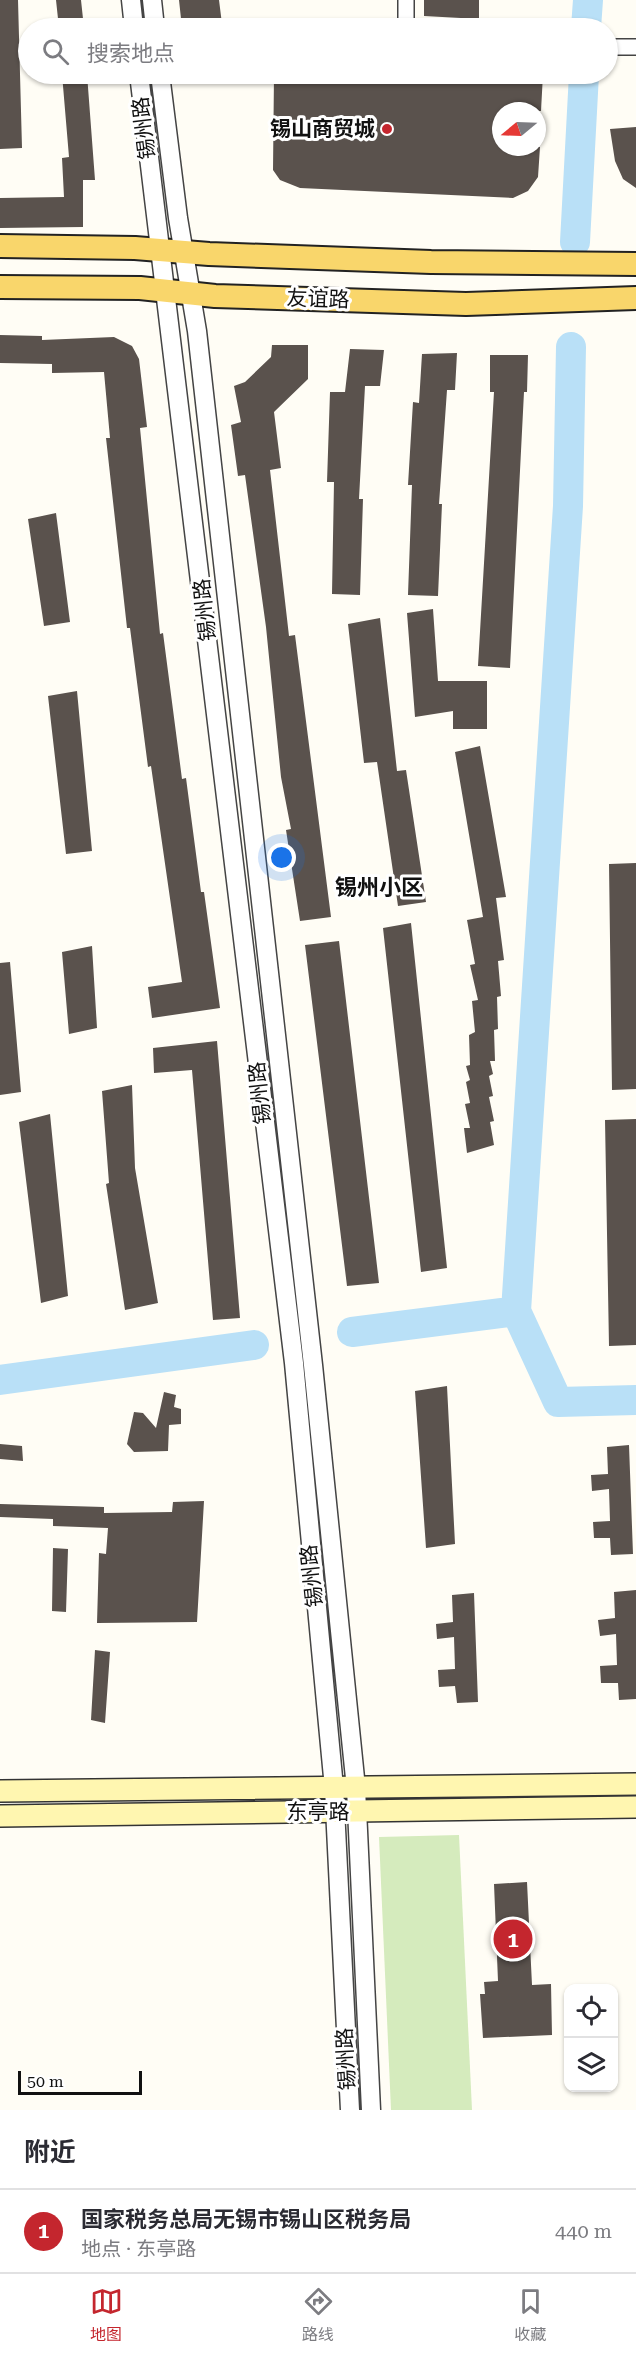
<!DOCTYPE html>
<html lang="zh">
<head>
<meta charset="utf-8">
<style>
	:root { --surface:#fff; --page:#f2f2f3; --text:#2b2b33; --muted:#7c7c81; --line:#e1e1e2; --accent:#c4262e }
	body { margin:0; font-family:"Roboto Serif","Noto Sans SC",serif; background:var(--page); color:var(--text) }
	.controls { position:absolute; right:18px; bottom:18px; display:grid; overflow:hidden; border-radius:12px; box-shadow:0 2px 4px #0004 }
	.controls button { width:54px; height:54px; display:grid; place-items:center; padding:0; border:0; border-bottom:2px solid var(--line); background:var(--surface); color:var(--text); font:30px sans-serif }
	.compass { position:absolute; left:492px; top:102px; width:54px; height:54px; border-radius:50%; background:var(--surface); box-shadow:0 2px 4px #0004; rotate:251deg }
	.scale { position:absolute; left:18px; bottom:15px; width:124px; box-sizing:border-box; padding-left:6px; border:3px solid #111; border-top:0; font-size:16px; line-height:21px; white-space:nowrap; color:#111; -webkit-text-stroke:4px #fff; paint-order:stroke }
	.you { position:absolute; left:282px; top:858px; width:21px; height:21px; margin:-15px; border:4px solid #fff; border-radius:50%; background:#1a73e8; box-shadow:0 0 0 9px #1a73e833 }
	.badge { display:grid; place-items:center; width:39px; height:39px; border-radius:50%; background:var(--accent); color:#fff; font-size:20px; font-weight:700 }
	.pin { position:absolute; translate:-50% -50%; border:3px solid #fff; box-shadow:0 2px 6px #0006 }
	.list { margin:0; padding:0; list-style:none }
	h2 { display:flex; justify-content:space-between; align-items:center; height:78px; margin:0; padding:0 24px; font-size:26px }
	h2 small { font-size:20px; font-weight:400; color:var(--muted) }
	.list li { display:grid; grid-template-columns:39px 1fr auto; gap:18px; align-items:center; box-sizing:border-box; height:84px; padding:0 24px; border-top:2px solid var(--line) }
	.list b { display:block; font-size:22px; white-space:nowrap }
	.list p { margin:0; font-size:20px; white-space:nowrap; color:var(--muted) }
	.list em { font-size:20px; font-style:normal; color:var(--muted) }
	.icon { flex:none; width:33px; height:33px; fill:none; stroke:currentColor; stroke-width:2; stroke-linecap:round; stroke-linejoin:round }
	.map { position:relative; flex:none; width:636px; height:2110px; overflow:hidden }
	.search { position:absolute; background:var(--surface); box-shadow:0 2px 4px #0004; left:18px; right:18px; top:18px; height:66px; display:flex; align-items:center; gap:15px; box-sizing:border-box; padding:0 21px; border-radius:33px; color:var(--muted); font-size:22px }
	.sheet { height:162px; background:var(--surface) }
	nav { display:flex; justify-content:space-around; align-items:center; box-sizing:border-box; height:84px; border-top:2px solid var(--line); background:var(--surface); font-size:16px; color:var(--muted) }
	nav a { display:grid; justify-items:center; gap:3px }
	nav .on { color:var(--accent) }
	.map>svg:first-child { display:block }
	.green { fill:#d5ebbd }
	.lines { fill:none; stroke-linecap:round; stroke-linejoin:round }
	.river { stroke:#b9e0f7; stroke-width:30 }
	.building { fill:#5a524d }
	.minor-casing { stroke:#444; stroke-width:18 }
	.tertiary-casing { stroke:#444; stroke-width:21 }
	.secondary-casing { stroke:#333; stroke-width:24 }
	.primary-casing { stroke:#222; stroke-width:26 }
	.minor { stroke:#fff; stroke-width:15 }
	.tertiary { stroke:#fff; stroke-width:18 }
	.secondary { stroke:#fff6b0; stroke-width:21 }
	.primary { stroke:#f9d66b; stroke-width:22 }
	.poi-dot { fill:#c4262e; stroke:#fff; stroke-width:2 }
	.labels { text-anchor:middle; dominant-baseline:central; stroke-width:6; stroke-linejoin:round; paint-order:stroke }
	.street-label { font-size:21px; fill:#111; stroke:#fff }
	.poi-label { font-size:21px; font-weight:bold; fill:#111; stroke:#fff; text-anchor:end }
	.neighbourhood-label { font-size:22px; font-weight:bold; fill:#111; stroke:#fff }
</style>
</head>
<body>
<div class="map">
<svg width="636" height="2110" viewBox="0 0 636 2110">
	<rect width="100%" height="100%" fill="#fffdf5"/>
	<path class="green" d="M459,1835l13,275h-81l-12,-273z"/>
	<g class="lines">
		<path class="river" d="M586,28l2,-28
			M575,242l9,-168
			M516,1311l42,91 78,-2
			M352,1332l164,-21 52,-805 3,-159
			M0,1380l254,-35"/>
	</g>
	<path class="building" d="M0,0h18l4,148 -22,1z
		M56,0h25l3,28h-25z
		M179,0h40l3,24 -40,4z
		M424,0h55v19l-55,-3z
		M62,74h25l8,106h-12v47l-83,1v-30l64,-1 -2,-39 7,-1z
		M274,74h269l-2,37h-40v36h39l-2,30 -10,14 -15,7 -213,-10 -20,-8 -7,-10z
		M636,127v61l-13,-9 -8,-18 -5,-32z
		M0,335l42,1v4l72,-3 18,9 7,13 8,68 -7,1 20,206 3,-1 19,146 4,-1 15,114h3l16,116 -68,10 -4,-31 34,-5 -31,-216 -3,1 -18,-139h-3l-21,-190h4l-6,-66 -52,1v-9l-52,-1z
		M272,345h36v34l-34,33 7,56 -11,2 19,166 6,-1 36,282 -31,4 -14,-91 5,-1 -10,-52 -15,-150 -21,-152 -7,1 -7,-51 10,-3 -7,-36 11,-4 26,-25z
		M350,349l34,1 -4,36h-15l-6,113h4l-3,96 -28,-1 2,-112h-7l3,-90h15z
		M457,353l-2,37h-8l-8,114h3l-4,92 -30,-1 4,-110h-4l5,-83 6,1 3,-49z
		M490,355h38l-1,37h-3l-14,276 -32,-2 16,-274h-4z
		M56,513l14,109 -26,4 -16,-107z
		M433,609l5,72h49v48h-34v-18l-38,6 -8,-104z
		M380,618l17,153 9,-1 20,132 -28,4 -21,-144 -13,1 -16,-139z
		M77,691l15,160 -26,3 -18,-158z
		M480,746l26,151 -10,1 8,62 -6,1 3,35 -4,1 1,32 -4,1 1,31h-5l3,13 -4,2 4,20 -4,1 5,24 -4,1 4,23 -27,8 -3,-25h6l-5,-24 5,-1 -4,-21 4,-2 -4,-14 4,-1 -1,-30 6,-3 -3,-31 6,-1 -8,-35 5,-1 -8,-44 16,-3 -28,-165z
		M636,863v226l-24,1 -3,-226z
		M411,923l36,345 -26,4 -38,-344z
		M339,941l40,342 -32,3 -42,-341z
		M92,946l5,82 -28,6 -7,-82z
		M10,962l11,130 -21,3v-132z
		M217,1041l23,277 -27,2 -21,-250 -38,3 -1,-25z
		M132,1085l3,83 23,135 -33,7 -19,-126 3,-1 -7,-92z
		M50,1114l18,182 -27,7 -22,-181z
		M636,1119v226l-27,1 -4,-226z
		M447,1386l8,158 -29,4 -11,-157z
		M164,1392l12,3 -2,12 7,2v15l-12,1 -1,26 -34,1 -7,-8 7,-32 9,1 13,15z
		M0,1444l22,2 1,15 -23,-2z
		M629,1445l4,109 -22,1 -1,-17h-16l-1,-16 17,-1 -1,-32 -17,2 -1,-16 17,-1 -1,-27z
		M204,1501l-7,121 -100,1 2,-70 7,1 2,-26 -55,-2v-7l-53,-2v-13l104,3v6l68,-1 1,-10z
		M53,1548l15,1 -2,63 -14,-1z
		M636,1590v109l-17,1 -1,-17h-17l-1,-17 17,-1 -1,-31 -16,2 -2,-16 17,-2 -1,-26z
		M474,1593l4,109 -21,1 -2,-17 -16,1 -1,-17 17,-1 -1,-32 -17,2 -1,-15 17,-2 -1,-27z
		M95,1650l15,2 -5,71 -14,-3z
		M527,1882l5,103 19,-1 1,51 -69,3 -3,-44h5l-1,-12 14,-1 -4,-97z"/>
	<g class="lines">
		<g class="minor-casing">
			<path id="minor" d="M406,0v28
				M608,47h28"/>
		</g>
		<g class="tertiary-casing">
			<path id="tertiary" d="M131,0l3,28
				M152,0l3,28
				M139,74l155,1289 40,425 16,322
				M160,74l18,144 19,113 116,1034 43,423 15,322"/>
		</g>
		<g class="secondary-casing">
			<path id="secondary" d="M0,1791l636,-7
				M0,1816l636,-9"/>
		</g>
		<g class="primary-casing">
			<path id="primary" d="M0,246l135,2 74,6 222,8 205,2
				M0,287l140,1 75,8 251,8 170,-6"/>
		</g>
		<use href="#minor" class="minor"/>
		<use href="#tertiary" class="tertiary"/>
		<use href="#secondary" class="secondary"/>
		<use href="#primary" class="primary"/>
	</g>
	<circle class="poi-dot" cx="387" cy="129" r="6"/>
	<g class="labels">
		<g class="street-label">
			<text transform="translate(144 128) rotate(-97)">锡州路</text>
			<text transform="translate(318 299) rotate(2)">友谊路</text>
			<text transform="translate(205 610) rotate(-96)">锡州路</text>
			<text transform="translate(260 1093) rotate(-96)">锡州路</text>
			<text transform="translate(312 1576) rotate(-96)">锡州路</text>
			<text x="318" y="1812">东亭路</text>
			<text transform="translate(346 2059) rotate(-93)">锡州路</text>
		</g>
		<g class="poi-label">
			<text x="375" y="129">锡山商贸城</text>
		</g>
		<g class="neighbourhood-label">
			<text x="379" y="887">锡州小区</text>
		</g>
	</g>
</svg>
<div class="controls">
<button><svg class="icon" aria-label="locate" viewBox="0 0 24 24"><circle cx="12" cy="12" r="6"/><path d="M12 2v4M12 18v4M2 12h4M18 12h4"/></svg></button>
<button><svg class="icon" aria-label="layers" viewBox="0 0 24 24"><path d="M12 4l9 5-9 5-9-5zM3 14l9 5 9-5"/></svg></button>
</div>
<svg class="compass" viewBox="-18 -18 36 36"><path d="M0-13l5 13h-10z" fill="#e53935"/><path d="M0 13l5-13h-10z" fill="#7c7c81"/></svg>
<div class="scale">50 m</div>
<div class="you"></div>
<div class="pin badge" style="left:513px;top:1939px">1</div>
<div class="search"><svg class="icon" aria-label="search" viewBox="0 0 24 24"><circle cx="10" cy="10" r="6"/><path d="M15 15l6 6"/></svg>搜索地点</div>
</div>
<section class="sheet">
<h2>附近<small></small></h2>
<ul class="list">
<li><span class="badge">1</span><div><b>国家税务总局无锡市锡山区税务局</b><p>地点 · 东亭路</p></div><em>440 m</em></li>
</ul>
</section>
<nav>
<a class="on"><svg class="icon" aria-label="map" viewBox="0 0 24 24"><path d="M3 6l6-2 6 2 6-2v14l-6 2-6-2-6 2zM9 4v14M15 6v14"/></svg>地图</a>
<a><svg class="icon" aria-label="directions" viewBox="0 0 24 24"><path d="M12 3l9 9-9 9-9-9zM9 14v-3h6M13 9l2 2-2 2"/></svg>路线</a>
<a><svg class="icon" aria-label="saved" viewBox="0 0 24 24"><path d="M7 4h10v16l-5-4-5 4z"/></svg>收藏</a>
</nav>
</body>
</html>
